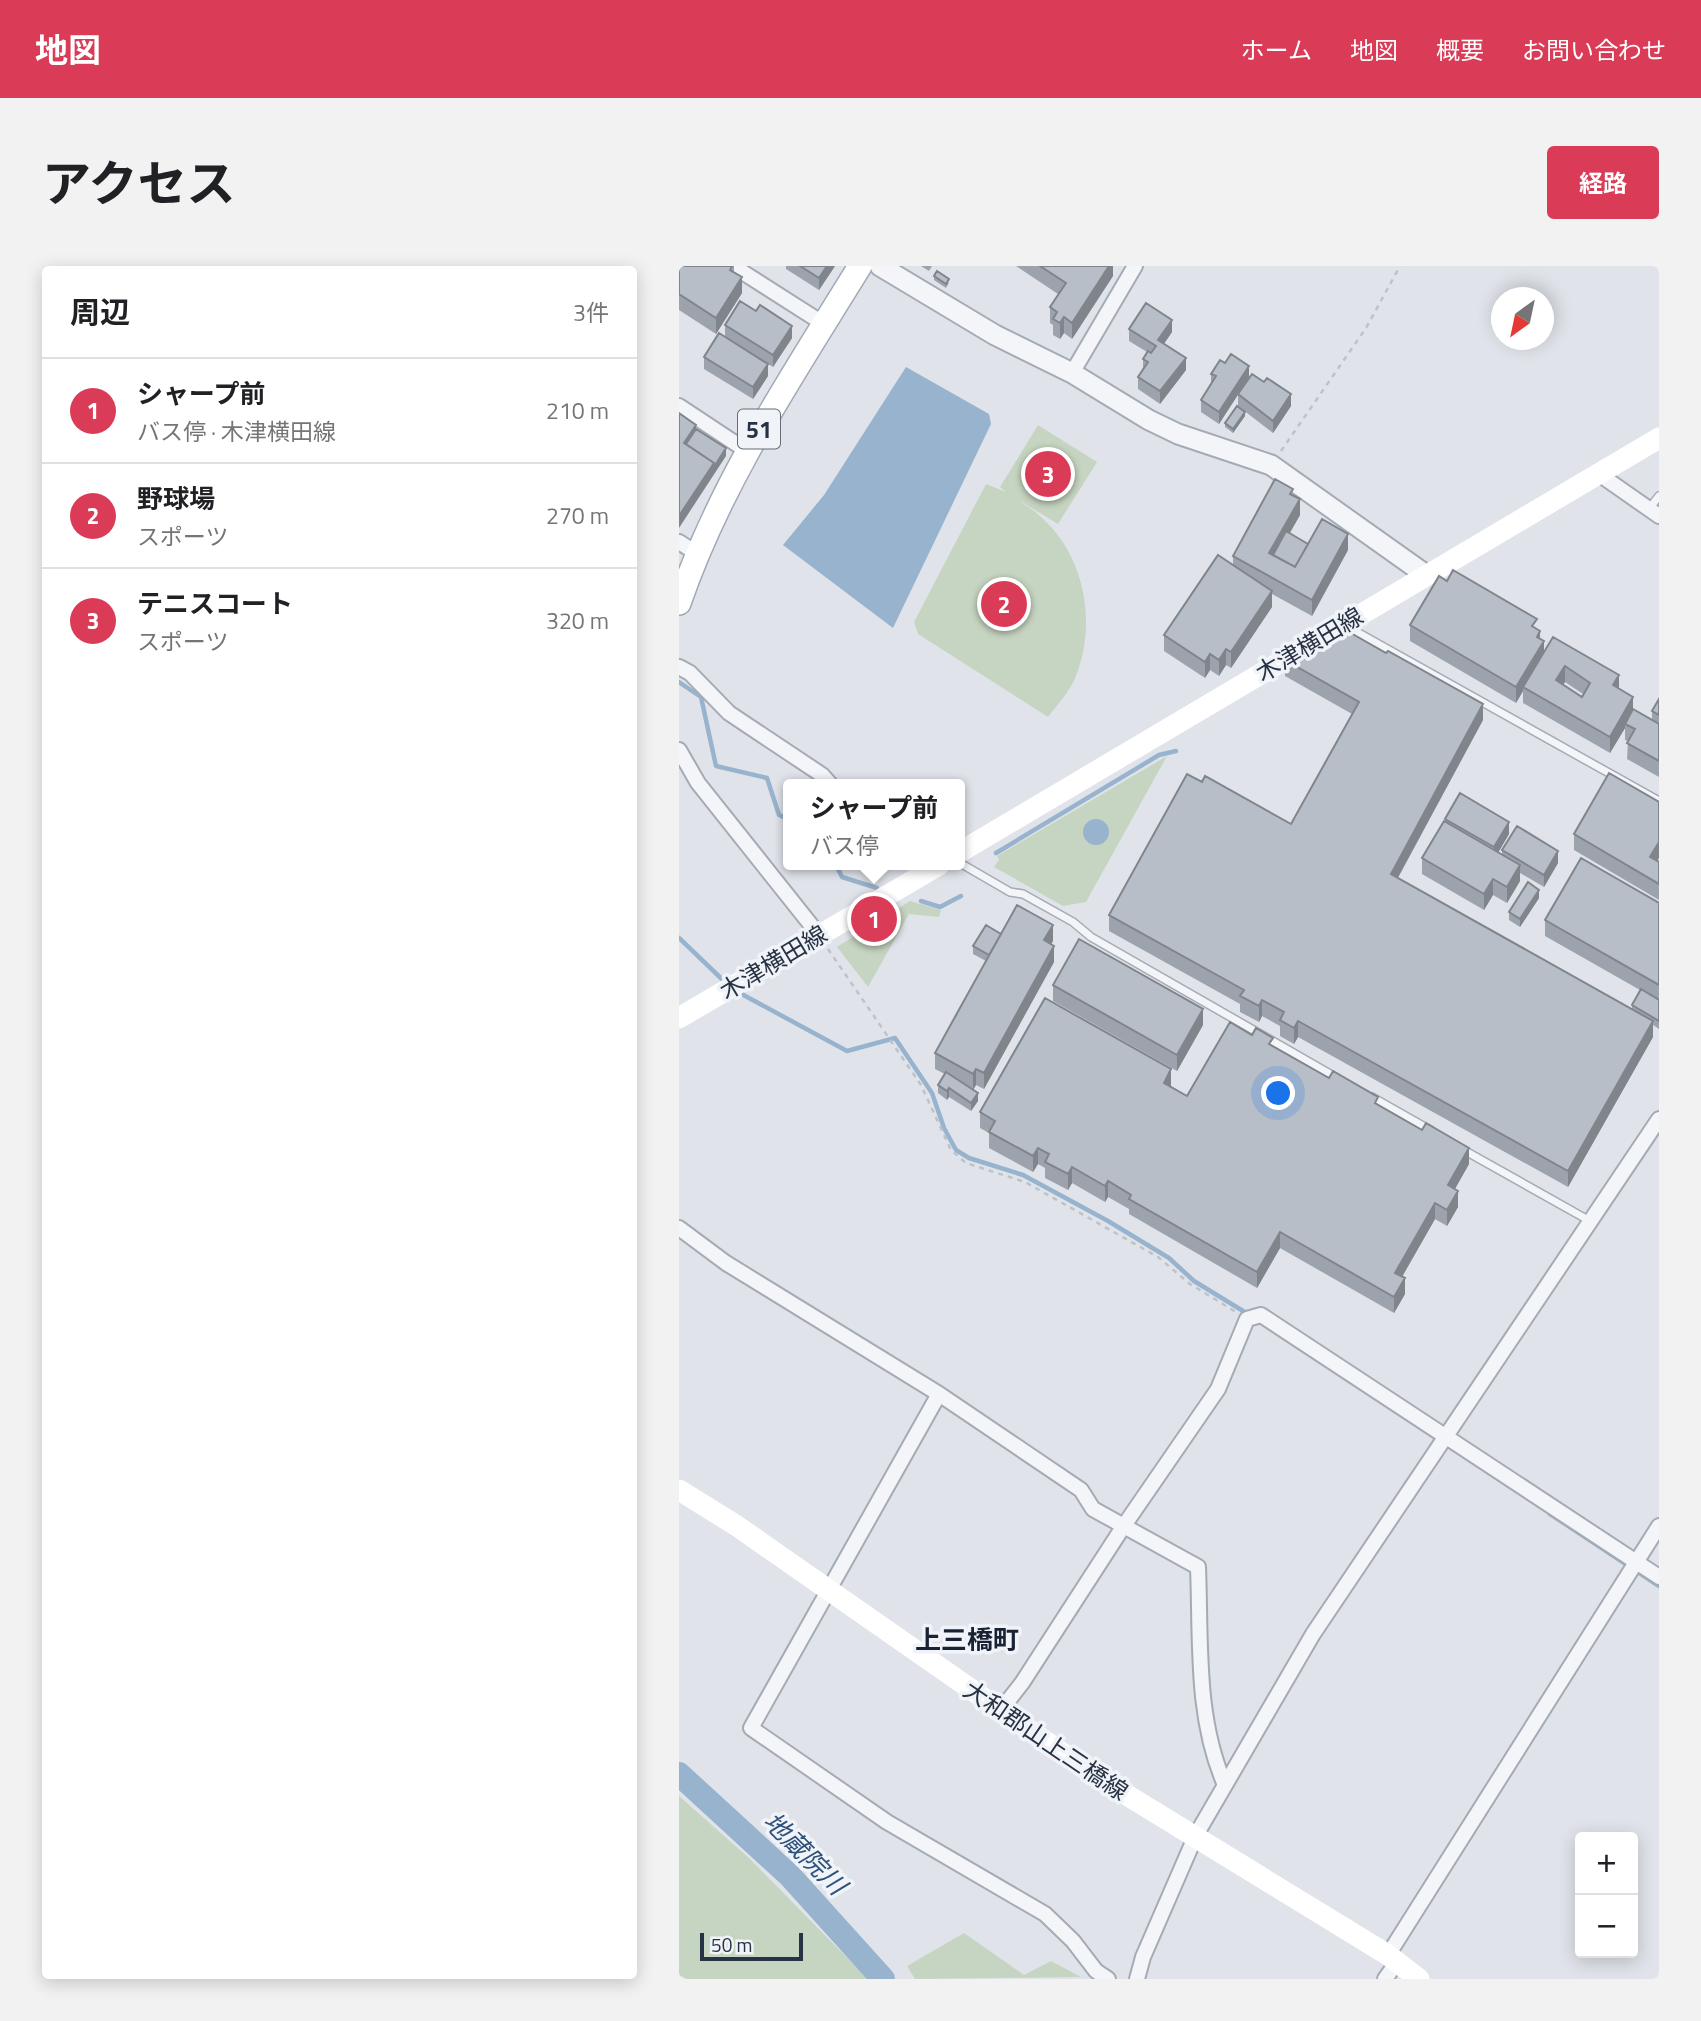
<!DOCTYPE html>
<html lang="ja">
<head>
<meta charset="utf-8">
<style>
	:root { --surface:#fff; --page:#f2f2f2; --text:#202124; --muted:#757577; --line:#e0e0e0; --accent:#da3b56 }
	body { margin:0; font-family:"Titillium Web","Noto Sans JP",sans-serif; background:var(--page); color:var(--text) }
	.controls { position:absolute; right:21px; bottom:21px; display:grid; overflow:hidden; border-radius:7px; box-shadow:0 4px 18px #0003 }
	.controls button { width:63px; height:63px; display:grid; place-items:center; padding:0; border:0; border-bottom:2px solid var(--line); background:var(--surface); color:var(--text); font:35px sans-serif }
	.compass { position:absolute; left:812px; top:21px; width:63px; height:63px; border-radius:50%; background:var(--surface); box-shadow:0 4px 18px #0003; rotate:213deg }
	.scale { position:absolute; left:21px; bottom:18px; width:103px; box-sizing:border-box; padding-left:7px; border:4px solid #273243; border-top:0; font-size:19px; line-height:24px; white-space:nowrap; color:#273243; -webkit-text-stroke:5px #f0f3f8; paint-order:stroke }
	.you { position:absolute; left:600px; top:828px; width:24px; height:24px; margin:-18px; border:5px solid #fff; border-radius:50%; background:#1a73e8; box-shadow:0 0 0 10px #1a73e833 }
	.badge { display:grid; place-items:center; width:46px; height:46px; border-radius:50%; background:var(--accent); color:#fff; font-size:23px; font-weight:700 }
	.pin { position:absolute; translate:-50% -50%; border:4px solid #fff; box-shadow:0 2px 7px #0006 }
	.popup { position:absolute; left:104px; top:513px; width:182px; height:91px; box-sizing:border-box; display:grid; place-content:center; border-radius:7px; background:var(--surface); filter:drop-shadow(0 2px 5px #0005); font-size:23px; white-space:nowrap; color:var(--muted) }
	.popup b { font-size:26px; color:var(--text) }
	.popup::after { content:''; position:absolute; left:50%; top:100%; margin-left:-14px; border:14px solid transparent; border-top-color:var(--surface) }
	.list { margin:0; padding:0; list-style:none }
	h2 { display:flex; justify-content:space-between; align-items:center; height:91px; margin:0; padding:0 28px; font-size:30px }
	h2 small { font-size:23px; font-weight:400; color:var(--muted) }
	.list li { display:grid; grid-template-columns:46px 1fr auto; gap:21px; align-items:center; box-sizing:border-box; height:105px; padding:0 28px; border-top:2px solid var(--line) }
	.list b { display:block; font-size:26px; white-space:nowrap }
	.list p { margin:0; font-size:23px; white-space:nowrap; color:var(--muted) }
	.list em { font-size:23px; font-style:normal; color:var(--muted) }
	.map { position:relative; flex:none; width:980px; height:1713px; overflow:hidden; border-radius:7px }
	header { display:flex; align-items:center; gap:42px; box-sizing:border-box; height:98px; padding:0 35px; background:var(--accent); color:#fff }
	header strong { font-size:33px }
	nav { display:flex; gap:38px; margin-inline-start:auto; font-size:24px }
	.intro { display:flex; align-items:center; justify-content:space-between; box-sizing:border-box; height:168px; padding:0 42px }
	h1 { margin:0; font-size:49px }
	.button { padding:18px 32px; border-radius:7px; background:var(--accent); color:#fff; font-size:24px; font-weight:700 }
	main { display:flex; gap:42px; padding:0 42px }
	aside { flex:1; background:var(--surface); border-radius:7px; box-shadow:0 4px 18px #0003 }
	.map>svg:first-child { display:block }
	.green { fill:#c6d5c1 }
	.water { fill:#98b3cd }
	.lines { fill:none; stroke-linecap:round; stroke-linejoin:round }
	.stream { stroke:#98b3cd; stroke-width:4.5 }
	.river { stroke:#98b3cd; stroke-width:24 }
	.service-casing { stroke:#a5abb5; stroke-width:10 }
	.minor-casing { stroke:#a5abb5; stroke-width:18 }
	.tertiary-casing { stroke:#a5abb5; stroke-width:23 }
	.primary-casing { stroke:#9fa9b7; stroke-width:26 }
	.path { stroke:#bec2c9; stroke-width:2.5; stroke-dasharray:5 5; stroke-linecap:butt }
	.service { stroke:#f3f5f8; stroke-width:7 }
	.minor { stroke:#f3f5f8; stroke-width:14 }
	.tertiary { stroke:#f3f5f8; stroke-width:19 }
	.secondary { stroke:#fff; stroke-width:21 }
	.primary { stroke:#fff; stroke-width:23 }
	.wall { fill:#9da3ac; fill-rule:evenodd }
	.shaded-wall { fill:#80858c }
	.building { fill:#b7bec8; stroke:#80858c; stroke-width:2; fill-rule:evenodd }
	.labels { text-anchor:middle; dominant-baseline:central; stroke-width:7; stroke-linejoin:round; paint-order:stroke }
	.shield { fill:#f0f3f8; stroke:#636c79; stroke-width:2 }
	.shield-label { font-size:23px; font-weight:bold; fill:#273243 }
	.street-label { font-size:24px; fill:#273243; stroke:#f0f3f8 }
	.neighbourhood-label { font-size:26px; font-weight:bold; fill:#1a2334; stroke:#f0f3f8 }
	.water-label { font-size:26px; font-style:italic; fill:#2e527b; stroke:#f0f3f8 }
</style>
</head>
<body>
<header>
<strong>地図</strong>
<nav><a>ホーム</a><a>地図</a><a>概要</a><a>お問い合わせ</a></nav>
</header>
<div class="intro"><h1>アクセス</h1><a class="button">経路</a></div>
<main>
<aside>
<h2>周辺<small>3件</small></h2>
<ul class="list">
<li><span class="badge">1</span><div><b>シャープ前</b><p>バス停 · 木津横田線</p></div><em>210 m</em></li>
<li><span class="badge">2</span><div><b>野球場</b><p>スポーツ</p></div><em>270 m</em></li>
<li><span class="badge">3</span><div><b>テニスコート</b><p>スポーツ</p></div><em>320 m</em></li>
</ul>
</aside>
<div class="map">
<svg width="980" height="1713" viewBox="0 0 980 1713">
	<rect width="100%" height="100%" fill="#e0e4ea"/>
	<path class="green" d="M359,159l59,37 -39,62 -40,-24c7,5 16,10 22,16 45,39 57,106 36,160 -6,15 -18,28 -28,41l-130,-83 -4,-12 72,-138 20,8 -6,-5z
		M488,490l-81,146 -23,4 -69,-39 5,-7 -2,-4z
		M231,635l31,9 -2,7 -30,-3 -41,73 -31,-40z
		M0,1530l71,63 118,120h-181l-8,-4z
		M285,1667l60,42 27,-14 30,16 -166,2 -8,-13z"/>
	<path class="water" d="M227,101l83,47 2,10 -98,204 -110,-83 41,-50z
		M404 566a13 13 0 1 1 26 0a13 13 0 1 1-26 0Z"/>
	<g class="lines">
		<path class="stream" d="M0,416l22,15 15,69 51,12 12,37 9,4
			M317,587l163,-98 17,-4
			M157,599l6,12 35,11
			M242,635l19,6 21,-11
			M0,672l47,45
			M57,725l111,60 48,-13 37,55 12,35 12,22 13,8 54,17 85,46 61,37 25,23 54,33
			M871,1248l109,72"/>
		<path class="river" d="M0,1508l111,102 93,103"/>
		<g class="service-casing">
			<path id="service" d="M970,243l10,-13
				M669,361l311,174
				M281,597l50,29 13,2 50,28 18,15 246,141
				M693,831l60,34
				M781,882l130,73"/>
		</g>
		<g class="minor-casing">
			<path id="minor" d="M54,0l91,58
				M393,107l63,-107
				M0,140l68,45
				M920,208l60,42
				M0,276l17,11
				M0,401l11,6 39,40 93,62 8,9
				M0,484l19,33 121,152
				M0,962l47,35 213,131 142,96 12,19 105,58c3,73 -3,150 27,218
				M260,1128l-188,334 136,94 158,92 28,27 23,30 12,8
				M321,1445l22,-28 101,-156 95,-138 29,-70 14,-4 398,262
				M709,1689l271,-429
				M458,1713l6,-22 53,-122 117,-201 346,-515
				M706,1713l12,-17"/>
		</g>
		<g class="tertiary-casing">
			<path id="tertiary" d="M201,0l115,69 77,38 77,47 29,14 93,31 155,110"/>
		</g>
		<g class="primary-casing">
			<path id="primary" d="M0,337c42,-122 114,-228 181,-337"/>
		</g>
		<path class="path" d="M602,185l85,-123 34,-62
			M149,683l93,136 30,65 15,13 59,19 133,75 32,27 46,28"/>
		<use href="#service" class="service"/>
		<use href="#minor" class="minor"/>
		<use href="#tertiary" class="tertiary"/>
		<path class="secondary" d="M281,586l699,-414
			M0,752l260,-153
			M0,1224l58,36 354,247 297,182 31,24"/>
		<use href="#primary" class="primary"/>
	</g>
	<path class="wall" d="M0,0h55v6l8,21 -26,41 -37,-24z
		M107,0h49l-16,24 -33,-21z
		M242,0h11l-3,5z
		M337,0h97v10l-41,63 -8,-6 -4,6 -7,-4v-10l-3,-2v-16l8,-13z
		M255,10l15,7 -3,5 -12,-8z
		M46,59l67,13 -19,29 -5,-3v12l-15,23 -49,-30v-12l21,-20z
		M450,63l43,3 -8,12 22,26 -26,34 -22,-15v-12l5,-8v-10l4,-7 -18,-11z
		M532,108l38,4 42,28 -18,27 -35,-27v-12l-19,30 -18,-12v-12l10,-17z
		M566,150l-12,17 -8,-6v-4z
		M614,229l7,20 -11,18 19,11 40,6 -36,66 -40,-22v13l-41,61 -5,-3 -7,11 -9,-6 -5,8 -41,-27v-16l69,-70v-9z
		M731,359l127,4 7,23 75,36 14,21 19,11v-9l7,-12v78l-32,-18 1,-18 -3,-1v-12l-15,25 -87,-50v-12l-7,12 -106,-62zM886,416l18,12 -1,3 -19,-13z
		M606,394l198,60 -85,158 234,132v-5l8,-15 -95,-54v-16l114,-17v126l-6,-4v12l-85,150 -270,-150 -4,7 -14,-8v-10l-18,-10 -3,6 -19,-10v-8l-131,-73v-16l93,-133 89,42 61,-110 -67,-38z
		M766,553l64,15 -11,18 4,3v-5l56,13 -14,24 -24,-14v8l-13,22 -14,-8 -9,15 -62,-36v-16l23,-37z
		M895,568l85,28v38l-85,-50z
		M860,632l-19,29 -11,-7v-8z
		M322,668l52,7 -2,3 3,18 -70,127 -8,-4 -3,5 5,11 -7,10 -22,-14 -2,3 -9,-7v-8l7,-11 -10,-5v-16l51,-92 -13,-7v-8z
		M374,719l150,40 -26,46 -124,-70z
		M594,780l105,59 91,59 -14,25 3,18 -11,19 -12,-7 -33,58 3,17 -11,19 -114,-65 -23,40 -128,-74v-5l-21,-12 -3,5 -33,-19 -4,7 -23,-12v-10l-7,-4 -5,8 -44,-24v-15l-9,-5v-16l191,-27v1l16,10z"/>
	<path class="shaded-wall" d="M148,0h8l-16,24v-12z
		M430,0h4v10l-41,63v-16z
		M63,11v16l-26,41v-16z
		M385,51v16l-4,6v-16z
		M493,54v12l-14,20v-12z
		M113,60v12l-19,29v-12z
		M507,92v12l-26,34v-13z
		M89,98v12l-15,23v-12z
		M570,100v12l-30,46v-12z
		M612,128v12l-18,27v-12z
		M566,146v4l-12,17v-4z
		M17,159v12l-8,13 -4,-7z
		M47,182v8l-47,72v-12l35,-53z
		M621,233v16l-24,43 -7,-5z
		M669,268v16l-36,66v-16z
		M593,325v16l-41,61v-16z
		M861,365v16l4,-6v16l-21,30v4l-7,12v-16l21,-50z
		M547,383v16l-7,11v-16z
		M531,388v16l-5,8v-16z
		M886,400v16l-9,14v-16z
		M940,409v16l-6,-6z
		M954,431v16l-8,11v4l-15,25v-16z
		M804,438v16l-92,170v-16z
		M830,556v12l-15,26v-13z
		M980,576v16l-9,15v-16z
		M879,585v12l-14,24v-12z
		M841,599v16l-13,22v-16z
		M814,613v16l-9,15v-16z
		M860,624v8l-19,29v-8z
		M374,659v16l-9,15v-16z
		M375,680v16l-70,127v-16z
		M583,734v16l-3,6v-16z
		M524,743v16l-26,46v-16z
		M619,755v16l-4,7v-16z
		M974,755v16l-85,150v-16z
		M297,803v16l-3,5v-16z
		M492,803v16l-7,14v-16z
		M270,822v9l-2,3v-9z
		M299,827v8l-7,10v-8z
		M359,882v16l-5,8v-16z
		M790,882v16l-21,37v-16z
		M393,901v16l-4,7v-16z
		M429,915v16l-3,5v-16z
		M779,925v16l-11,19v-16z
		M756,937v16l-40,70v-16z
		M601,966v16l-23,40v-16z
		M726,1012v16l-11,19v-16z"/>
	<path class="building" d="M0,0h53l-2,4 12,7 -26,41 -37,-24z
		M121,0h27l-8,12z
		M361,0h69l-37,57 -8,-6 -4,6 -7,-4 4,-7 -7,-5 16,-24z
		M258,5l12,8 -3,5 -12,-8z
		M61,35l16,10 4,-6 32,21 -19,29 -48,-30z
		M467,37l26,17 -14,20 28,18 -26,33 -22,-14 10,-15 -5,-3 5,-8 3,2 5,-7 -27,-17z
		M40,67l49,31 -15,23 -49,-30z
		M552,88l18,12 -30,46 -18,-12 15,-24 -5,-2 9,-14 5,3z
		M573,108l12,8 3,-4 24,16 -18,27 -35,-27z
		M558,140l8,6 -12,17 -8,-6z
		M0,147l17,12 -12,18 30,20 -35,53z
		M17,163l30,19 -12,19v-4l-28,-19z
		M596,213l18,10 -3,5 10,5 -31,54 26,14 27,-48 26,15 -36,66 -79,-44z
		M607,265l22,13 -13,23 -22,-12z
		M539,289l54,36 -41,61 -5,-3 -7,11 -9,-6 -5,8 -41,-27z
		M774,304l84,49 -5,7 8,5 -3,6 7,4 -28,46 -106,-62 29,-49 8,5z
		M663,362l44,25 2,-2 95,53 -92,170 262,147 -85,150 -270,-150 -4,7 -14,-8 4,-8 -22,-12 -3,6 -19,-10 4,-6 -135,-75 78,-141 15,8 3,-6 86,48 68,-122 -74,-42z
		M874,371l66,38 -6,10 20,12 -23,40 -87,-50zM886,400l25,17 -8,14 -26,-17z
		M980,433v16l-7,-4z
		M954,443l26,15v37l-32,-18 8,-14 -10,-5z
		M930,507l50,29v40l-9,15 9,5v22l-85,-50z
		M781,527l49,29 -15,25 -49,-28z
		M765,555l76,44 -13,22 -14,-8 -9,15 -62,-36z
		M838,560l41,25 -14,24 -42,-25z
		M902,592l78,45v82l-114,-65z
		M849,616l11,8 -19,29 -11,-7z
		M338,639l36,20 -9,15 10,6 -70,127 -8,-4 -3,5 -38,-21z
		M307,659l15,9 -12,21 -16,-9z
		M400,673l124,70 -26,46 -124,-70z
		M962,723l18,11v21l-27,-16z
		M366,732l126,71 -7,14 23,13 43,-74 22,13 4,-7 17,10 -4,6 60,34 4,-7 45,26 -3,6 47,27 4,-7 43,25 -21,37 10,6 -11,19 -12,-7 -40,70 10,5 -11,19 -114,-65 -23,40 -128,-73 2,-4 -23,-14 -3,5 -33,-19 -4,7 -23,-12 4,-8 -11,-6 -5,8 -44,-24 6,-11 -15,-9z
		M267,806l32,21 -7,10 -22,-15 -2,3 -9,-6z"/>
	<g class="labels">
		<rect class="shield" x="59" y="143.5" width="42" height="39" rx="5"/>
		<g class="shield-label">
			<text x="80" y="163">51</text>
		</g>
		<g class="street-label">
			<text transform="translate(630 378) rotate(-31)">木津横田線</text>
			<text transform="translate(94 696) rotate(-31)">木津横田線</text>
			<text transform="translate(367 1474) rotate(34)">大和郡山上三橋線</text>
		</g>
		<g class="neighbourhood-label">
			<text x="288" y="1373">上三橋町</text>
		</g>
		<g class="water-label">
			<text transform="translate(126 1587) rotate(45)">地蔵院川</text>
		</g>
	</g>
</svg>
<div class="controls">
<button>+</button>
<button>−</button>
</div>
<svg class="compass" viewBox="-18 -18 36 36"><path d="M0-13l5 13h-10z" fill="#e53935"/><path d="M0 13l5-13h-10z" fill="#757577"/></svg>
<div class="scale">50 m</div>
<div class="you"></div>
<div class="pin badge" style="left:195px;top:653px">1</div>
<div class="popup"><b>シャープ前</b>バス停</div>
<div class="pin badge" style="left:325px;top:338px">2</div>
<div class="pin badge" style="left:369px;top:208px">3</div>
</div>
</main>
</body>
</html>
